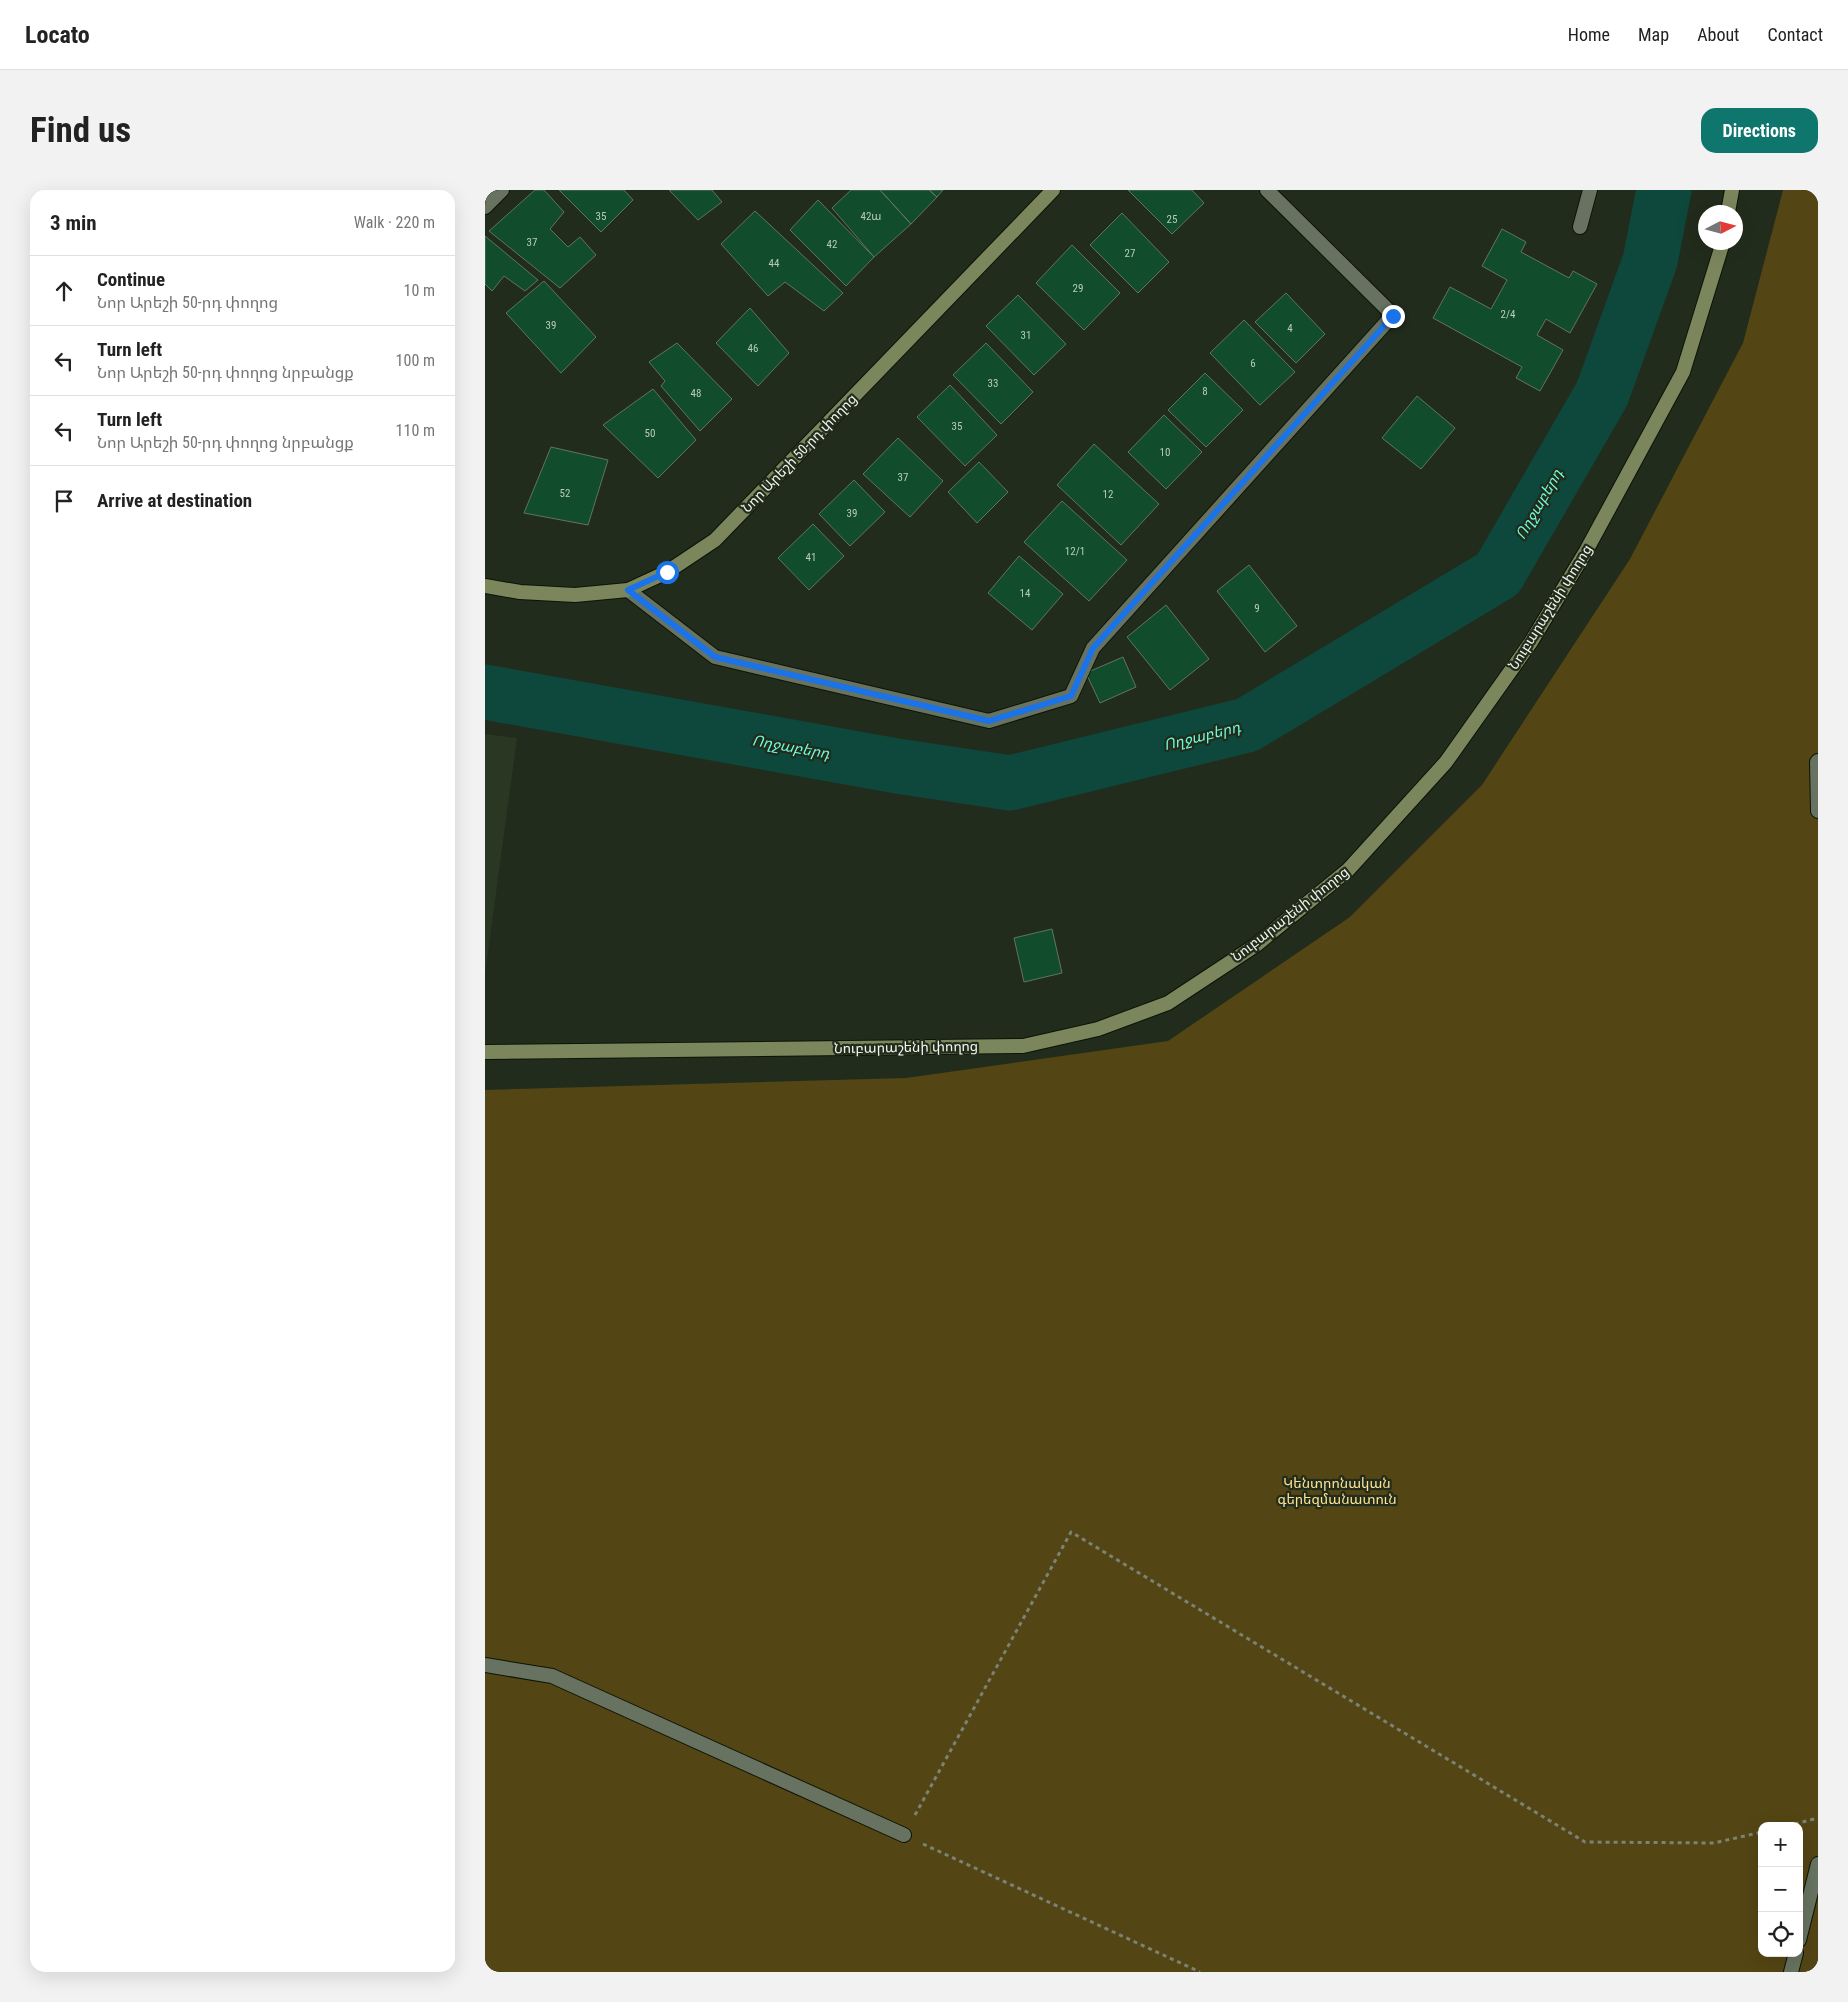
<!DOCTYPE html>
<html lang="en">
<head>
<meta charset="utf-8">
<style>
	:root { --surface:#fff; --page:#f2f2f2; --text:#222; --muted:#767676; --line:#e0e0e0; --accent:#0f766e }
	body { margin:0; font-family:"Roboto Condensed","Noto Sans Armenian",sans-serif; background:var(--page); color:var(--text) }
	.controls { position:absolute; right:15px; bottom:15px; display:grid; overflow:hidden; border-radius:10px; box-shadow:0 5px 20px #0002 }
	.controls button { width:45px; height:45px; display:grid; place-items:center; padding:0; border:0; border-bottom:1px solid var(--line); background:var(--surface); color:var(--text); font:25px sans-serif }
	.compass { position:absolute; left:1213px; top:15px; width:45px; height:45px; border-radius:50%; background:var(--surface); box-shadow:0 5px 20px #0002; rotate:84deg }
	.stop { position:absolute; width:15px; height:15px; margin:-11px; border:4px solid #1a73e8; border-radius:50%; background:#fff }
	.stop.end { background:#1a73e8; border-color:#fff; box-shadow:0 1px 5px #0008 }
	.list { margin:0; padding:0; list-style:none }
	h2 { display:flex; justify-content:space-between; align-items:center; height:65px; margin:0; padding:0 20px; font-size:21px }
	h2 small { font-size:16px; font-weight:400; color:var(--muted) }
	.list li { display:grid; grid-template-columns:32px 1fr auto; gap:15px; align-items:center; box-sizing:border-box; height:70px; padding:0 20px; border-top:1px solid var(--line) }
	.list b { display:block; font-size:19px; white-space:nowrap }
	.list p { margin:0; font-size:16px; white-space:nowrap; color:var(--muted) }
	.list em { font-size:16px; font-style:normal; color:var(--muted) }
	.icon { flex:none; width:28px; height:28px; fill:none; stroke:currentColor; stroke-width:2; stroke-linecap:round; stroke-linejoin:round }
	.map { position:relative; flex:none; width:1333px; height:1782px; overflow:hidden; border-radius:15px }
	header { display:flex; align-items:center; gap:30px; box-sizing:border-box; height:70px; padding:0 25px; background:var(--surface); border-bottom:1px solid var(--line) }
	header strong { font-size:24px }
	nav { display:flex; gap:28px; margin-inline-start:auto; font-size:18px }
	.intro { display:flex; align-items:center; justify-content:space-between; box-sizing:border-box; height:120px; padding:0 30px }
	h1 { margin:0; font-size:35px }
	.button { padding:12px 22px; border-radius:15px; background:var(--accent); color:#fff; font-size:18px; font-weight:700 }
	main { display:flex; gap:30px; padding:0 30px }
	aside { flex:1; background:var(--surface); border-radius:15px; box-shadow:0 5px 20px #0002 }
	.map>svg:first-child { display:block }
	.built { fill:#2a3722 }
	.green { fill:#544514; fill-rule:evenodd }
	.lines { fill:none; stroke-linecap:round; stroke-linejoin:round }
	.river { stroke:#0e473c; stroke-width:55 }
	.building { fill:#114c2c; stroke:#617466 }
	.service-casing { stroke:#0c1406; stroke-width:16 }
	.minor-casing { stroke:#0c1406; stroke-width:16 }
	.secondary-casing { stroke:#0c1406; stroke-width:16 }
	.path { stroke:#7a8375; stroke-width:3; stroke-dasharray:4 4; stroke-linecap:butt }
	.service { stroke:#677260; stroke-width:14 }
	.minor { stroke:#677260; stroke-width:14 }
	.secondary { stroke:#7c865d; stroke-width:14 }
	.route { stroke:#1a73e8; stroke-width:6 }
	.labels { text-anchor:middle; dominant-baseline:central; stroke-width:4.5; stroke-linejoin:round; paint-order:stroke }
	.number-label { font-size:11px; fill:#b8ccbc }
	.street-label { font-size:14px; fill:#eff6ec; stroke:#222c1c }
	.park-label { font-size:14px; fill:#fce18f; stroke:#222c1c }
	.water-label { font-size:15px; font-style:italic; fill:#6dfbdc; stroke:#222c1c }
</style>
</head>
<body>
<header>
<strong>Locato</strong>
<nav><a>Home</a><a>Map</a><a>About</a><a>Contact</a></nav>
</header>
<div class="intro"><h1>Find us</h1><a class="button">Directions</a></div>
<main>
<aside>
<h2>3 min<small>Walk · 220 m</small></h2>
<ul class="list">
<li><svg class="icon" aria-label="ahead" viewBox="0 0 24 24"><path d="M12 20V5M6 11l6-6 6 6"/></svg><div><b>Continue</b><p>Նոր Արեշի 50-րդ փողոց</p></div><em>10 m</em></li>
<li><svg class="icon" aria-label="left" viewBox="0 0 24 24"><path d="M17 20v-9H6M10 6l-5 5 5 5"/></svg><div><b>Turn left</b><p>Նոր Արեշի 50-րդ փողոց նրբանցք</p></div><em>100 m</em></li>
<li><svg class="icon" aria-label="left" viewBox="0 0 24 24"><path d="M17 20v-9H6M10 6l-5 5 5 5"/></svg><div><b>Turn left</b><p>Նոր Արեշի 50-րդ փողոց նրբանցք</p></div><em>110 m</em></li>
<li><svg class="icon" aria-label="arrive" viewBox="0 0 24 24"><path d="M6 21V4h12l-3 4 3 4H6"/></svg><div><b>Arrive at destination</b></div></li>
</ul>
</aside>
<div class="map">
<svg width="1333" height="1782" viewBox="0 0 1333 1782">
	<rect width="100%" height="100%" fill="#222c1c"/>
	<path class="built" d="M0,544l32,4 -32,236z"/>
	<path class="green" d="M1298,0h35v1782h-1333v-882l421,-12 262,-37 182,-124 132,-132 148,-226 113,-216zM1277,1636h37v127h-37z"/>
	<g class="lines">
		<path class="river" d="M0,502l412,74 113,17 237,-58 251,-151 104,-180 48,-133 14,-71"/>
	</g>
	<path class="building" d="M50,0h9l20,22 -14,17 18,18 12,-10 16,18 -36,33 -71,-57z
		M74,0h65l9,10 -32,32z
		M184,0h43l10,12 -24,18z
		M366,0h29l31,34 -37,33 -42,-49z
		M395,0h49l8,7 -26,27z
		M444,0h14l-6,7z
		M643,0h64l12,13 -32,31z
		M333,10l56,57 -28,29 -56,-56z
		M270,21l88,82 -19,18 -39,-29 -17,14 -47,-52z
		M637,23l47,49 -31,31 -48,-48z
		M1017,39l24,13 -5,10 48,26 4,-7 24,13 -27,49 -24,-14 -9,16 26,15 -23,41 -24,-13 6,-11 -89,-49 17,-31 41,22 16,-29 -25,-14z
		M0,46l53,44 -13,11 -21,-15 -12,15 -7,-7z
		M587,55l48,48 -36,37 -48,-47z
		M59,91l52,56 -35,36 -55,-60z
		M801,103l39,41 -29,29 -41,-41z
		M533,105l48,49 -32,31 -48,-49z
		M265,118l39,45 -31,33 -42,-43z
		M759,130l51,52 -35,33 -50,-52z
		M192,153l55,56 -32,32 -39,-45 4,-5 -16,-19z
		M501,153l47,49 -32,32 -48,-49z
		M720,183l38,37 -37,37 -38,-37z
		M465,195l47,50 -32,31 -48,-49z
		M168,199l43,51 -38,38 -55,-53z
		M932,206l38,32 -34,41 -39,-31z
		M679,225l38,37 -36,37 -38,-37z
		M413,248l45,43 -33,36 -47,-43z
		M609,254l65,60 -38,41 -64,-60z
		M66,257l57,13 -20,65 -64,-12z
		M494,272l29,30 -31,31 -29,-31z
		M369,290l31,32 -35,34 -31,-32z
		M577,311l65,59 -38,41 -65,-59z
		M328,334l31,32 -35,34 -31,-32z
		M534,366l44,38 -31,36 -44,-37z
		M764,375l48,61 -32,26 -48,-61z
		M681,415l43,54 -39,31 -43,-53z
		M638,467l13,30 -36,16 -14,-30z
		M567,739l10,44 -38,9 -10,-44z"/>
	<g class="lines">
		<g class="service-casing">
			<path id="service" d="M1095,37l10,-37
				M1333,571l-1,1 1,49
				M0,1475l67,11 352,159
				M1314,1750l19,-76
				M1306,1782l5,-19"/>
		</g>
		<g class="minor-casing">
			<path id="minor" d="M0,17l17,-17
				M143,400l87,67 274,64 82,-25 22,-48 300,-333 -126,-125"/>
		</g>
		<g class="secondary-casing">
			<path id="secondary" d="M1243,22l4,-22
				M0,396l35,6 55,3 53,-5 39,-18 48,-32 338,-350
				M0,862l538,-6 75,-17 70,-26 88,-58 92,-75 98,-108 85,-120 55,-91 97,-179 40,-130"/>
		</g>
		<path class="path" d="M430,1625l156,-283 514,310 129,1 48,-11
			M1302,1636l31,-8
			M438,1654l277,128"/>
		<use href="#service" class="service"/>
		<use href="#minor" class="minor"/>
		<use href="#secondary" class="secondary"/>
	</g>
	<g class="lines">
		<path class="route" d="M182,382l-39,18 87,67 274,64 82,-25 22,-48 300,-332"/>
	</g>
	<g class="labels">
		<g class="number-label">
			<text x="116" y="26">35</text>
			<text x="386" y="26">42ա</text>
			<text x="687" y="29">25</text>
			<text x="47" y="52">37</text>
			<text x="347" y="54">42</text>
			<text x="645" y="63">27</text>
			<text x="289" y="73">44</text>
			<text x="593" y="98">29</text>
			<text x="1023" y="124">2/4</text>
			<text x="66" y="135">39</text>
			<text x="805" y="138">4</text>
			<text x="541" y="145">31</text>
			<text x="268" y="158">46</text>
			<text x="768" y="173">6</text>
			<text x="508" y="193">33</text>
			<text x="720" y="201">8</text>
			<text x="211" y="203">48</text>
			<text x="472" y="236">35</text>
			<text x="165" y="243">50</text>
			<text x="680" y="262">10</text>
			<text x="418" y="287">37</text>
			<text x="80" y="303">52</text>
			<text x="623" y="304">12</text>
			<text x="367" y="323">39</text>
			<text x="590" y="361">12/1</text>
			<text x="326" y="367">41</text>
			<text x="540" y="403">14</text>
			<text x="772" y="418">9</text>
		</g>
		<g class="street-label">
			<text transform="translate(314 263) rotate(-46)">Նոր Արեշի 50-րդ փողոց</text>
			<text transform="translate(1065 417) rotate(-58)">Նուբարաշենի փողոց</text>
			<text transform="translate(805 724) rotate(-38)">Նուբարաշենի փողոց</text>
			<text transform="translate(421 857) rotate(-1)">Նուբարաշենի փողոց</text>
		</g>
		<g class="park-label">
			<text x="852" y="1293">Կենտրոնական<tspan x="852" dy="16">գերեզմանատուն</tspan></text>
		</g>
		<g class="water-label">
			<text transform="translate(1054 314) rotate(-60)">Ողջաբերդ</text>
			<text transform="translate(717 546) rotate(-14)">Ողջաբերդ</text>
			<text transform="translate(306 557) rotate(10)">Ողջաբերդ</text>
		</g>
	</g>
</svg>
<div class="controls">
<button>+</button>
<button>−</button>
<button><svg class="icon" aria-label="locate" viewBox="0 0 24 24"><circle cx="12" cy="12" r="6"/><path d="M12 2v4M12 18v4M2 12h4M18 12h4"/></svg></button>
</div>
<svg class="compass" viewBox="-18 -18 36 36"><path d="M0-13l5 13h-10z" fill="#e53935"/><path d="M0 13l5-13h-10z" fill="#767676"/></svg>
<div class="stop" style="left:182px;top:382px"></div>
<div class="stop end" style="left:908px;top:126px"></div>
</div>
</main>
</body>
</html>
